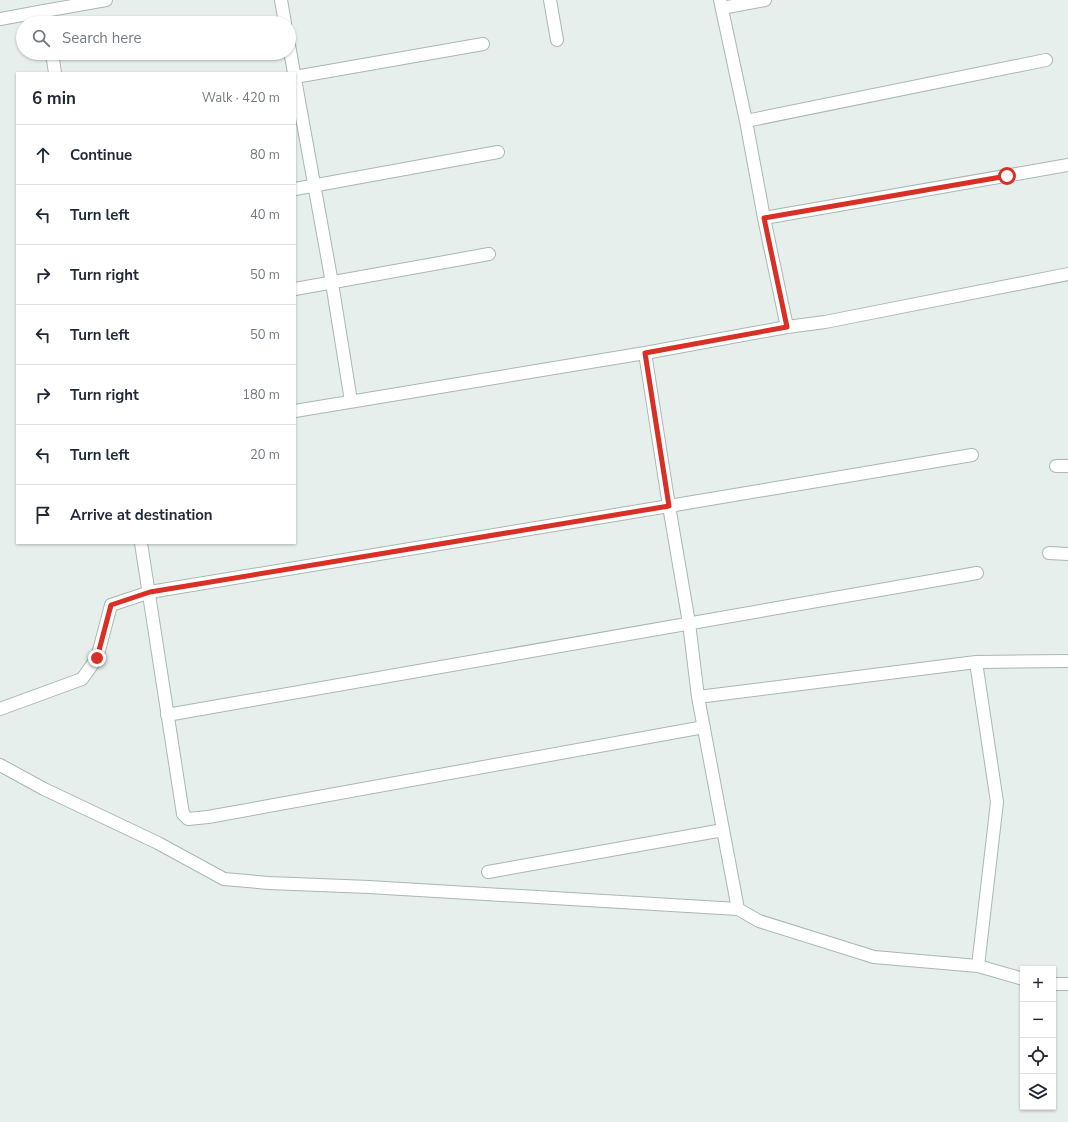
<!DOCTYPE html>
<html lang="en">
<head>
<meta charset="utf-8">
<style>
	:root { --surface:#fff; --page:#f2f2f3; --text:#1f2937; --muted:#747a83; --line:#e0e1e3 }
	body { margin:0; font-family:"Nunito Sans",sans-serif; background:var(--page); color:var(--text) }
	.controls { position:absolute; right:12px; bottom:12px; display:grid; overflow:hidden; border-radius:0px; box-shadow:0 1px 3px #0004 }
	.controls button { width:36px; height:36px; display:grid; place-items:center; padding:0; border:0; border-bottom:1px solid var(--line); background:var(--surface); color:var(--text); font:20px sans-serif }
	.stop { position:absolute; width:12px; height:12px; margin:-9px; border:3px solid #d93025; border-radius:50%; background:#fff }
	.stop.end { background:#d93025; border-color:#fff; box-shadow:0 1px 4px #0008 }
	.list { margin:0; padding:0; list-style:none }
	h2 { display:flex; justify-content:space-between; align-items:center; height:52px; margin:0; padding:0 16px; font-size:17px }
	h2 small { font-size:13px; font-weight:400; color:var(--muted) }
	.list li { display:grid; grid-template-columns:26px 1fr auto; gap:12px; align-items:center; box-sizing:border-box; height:60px; padding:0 16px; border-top:1px solid var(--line) }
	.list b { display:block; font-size:15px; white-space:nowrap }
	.list em { font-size:13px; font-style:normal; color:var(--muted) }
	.icon { flex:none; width:22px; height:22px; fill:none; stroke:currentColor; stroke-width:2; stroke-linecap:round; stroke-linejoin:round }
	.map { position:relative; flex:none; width:1068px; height:1122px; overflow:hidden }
	.search { position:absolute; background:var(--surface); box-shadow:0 1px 3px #0004; left:16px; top:16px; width:280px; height:44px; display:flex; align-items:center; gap:10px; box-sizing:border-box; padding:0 14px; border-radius:22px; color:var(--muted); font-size:15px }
	.panel { position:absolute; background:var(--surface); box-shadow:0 1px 3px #0004; left:16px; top:72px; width:280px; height:472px; border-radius:0px }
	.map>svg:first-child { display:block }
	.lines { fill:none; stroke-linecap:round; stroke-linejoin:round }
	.minor-casing { stroke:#a8b8b2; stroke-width:14 }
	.minor { stroke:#fff; stroke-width:12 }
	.route { stroke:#d93025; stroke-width:5 }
</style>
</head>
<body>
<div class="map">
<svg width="1068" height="1122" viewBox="0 0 1068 1122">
	<rect width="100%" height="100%" fill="#e6efeb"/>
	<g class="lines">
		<g class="minor-casing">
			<path id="minor" d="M281,0l4,23
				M550,0l7,40
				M720,0l26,121 18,97 23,109
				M722,8l43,-8
				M44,11l62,-11
				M0,19l44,-8 2,12
				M289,45l5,28
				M52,53l3,20
				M295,77l188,-33
				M295,79l37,204 19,118
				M746,121l300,-61
				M295,189l203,-37
				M764,218l304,-53
				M295,289l194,-35
				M645,353l24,153 20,117 9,74 40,212
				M295,411l350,-58 142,-26 38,-5 243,-48
				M1056,466h12
				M141,543l42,271 5,5 20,-2 496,-90
				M1049,553l19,1
				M976,662l21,140 -19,164
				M698,697l278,-35 92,-1
				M0,709l82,-30 15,-21 14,-53 39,-13 519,-86 303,-51
				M167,715l810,-142
				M0,765l44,24 114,54 66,36 45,4 100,4 369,22 21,12 115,36 104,9 45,13
				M488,872l235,-42
				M1053,984h15"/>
		</g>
		<use href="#minor" class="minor"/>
	</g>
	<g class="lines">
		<path class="route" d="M97,658l14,-53 39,-13 519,-86 -24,-153 142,-26 -23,-109 243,-42"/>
	</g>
</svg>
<div class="controls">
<button>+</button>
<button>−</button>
<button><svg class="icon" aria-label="locate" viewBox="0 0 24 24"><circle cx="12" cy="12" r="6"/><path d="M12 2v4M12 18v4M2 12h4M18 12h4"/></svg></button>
<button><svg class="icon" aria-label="layers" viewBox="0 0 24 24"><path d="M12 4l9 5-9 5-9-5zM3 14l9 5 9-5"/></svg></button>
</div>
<div class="stop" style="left:1007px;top:176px"></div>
<div class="stop end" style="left:97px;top:658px"></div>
<div class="search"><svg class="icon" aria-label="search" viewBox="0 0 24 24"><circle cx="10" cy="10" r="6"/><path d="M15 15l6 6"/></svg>Search here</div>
<section class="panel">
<h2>6 min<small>Walk · 420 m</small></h2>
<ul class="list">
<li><svg class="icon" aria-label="ahead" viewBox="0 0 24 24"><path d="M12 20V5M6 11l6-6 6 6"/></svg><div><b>Continue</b></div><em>80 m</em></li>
<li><svg class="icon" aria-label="left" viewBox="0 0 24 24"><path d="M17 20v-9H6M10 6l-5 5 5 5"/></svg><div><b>Turn left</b></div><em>40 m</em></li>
<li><svg class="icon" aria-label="right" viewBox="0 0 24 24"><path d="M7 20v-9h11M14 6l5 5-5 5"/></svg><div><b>Turn right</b></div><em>50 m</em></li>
<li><svg class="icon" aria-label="left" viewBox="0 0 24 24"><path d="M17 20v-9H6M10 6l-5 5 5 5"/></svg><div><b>Turn left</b></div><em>50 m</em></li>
<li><svg class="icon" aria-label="right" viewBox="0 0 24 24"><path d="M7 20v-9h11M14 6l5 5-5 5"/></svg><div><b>Turn right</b></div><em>180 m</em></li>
<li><svg class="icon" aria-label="left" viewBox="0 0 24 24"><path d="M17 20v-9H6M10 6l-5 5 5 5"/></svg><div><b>Turn left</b></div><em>20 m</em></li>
<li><svg class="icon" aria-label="arrive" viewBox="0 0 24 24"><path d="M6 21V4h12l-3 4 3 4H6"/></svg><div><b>Arrive at destination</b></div></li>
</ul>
</section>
</div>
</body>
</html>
